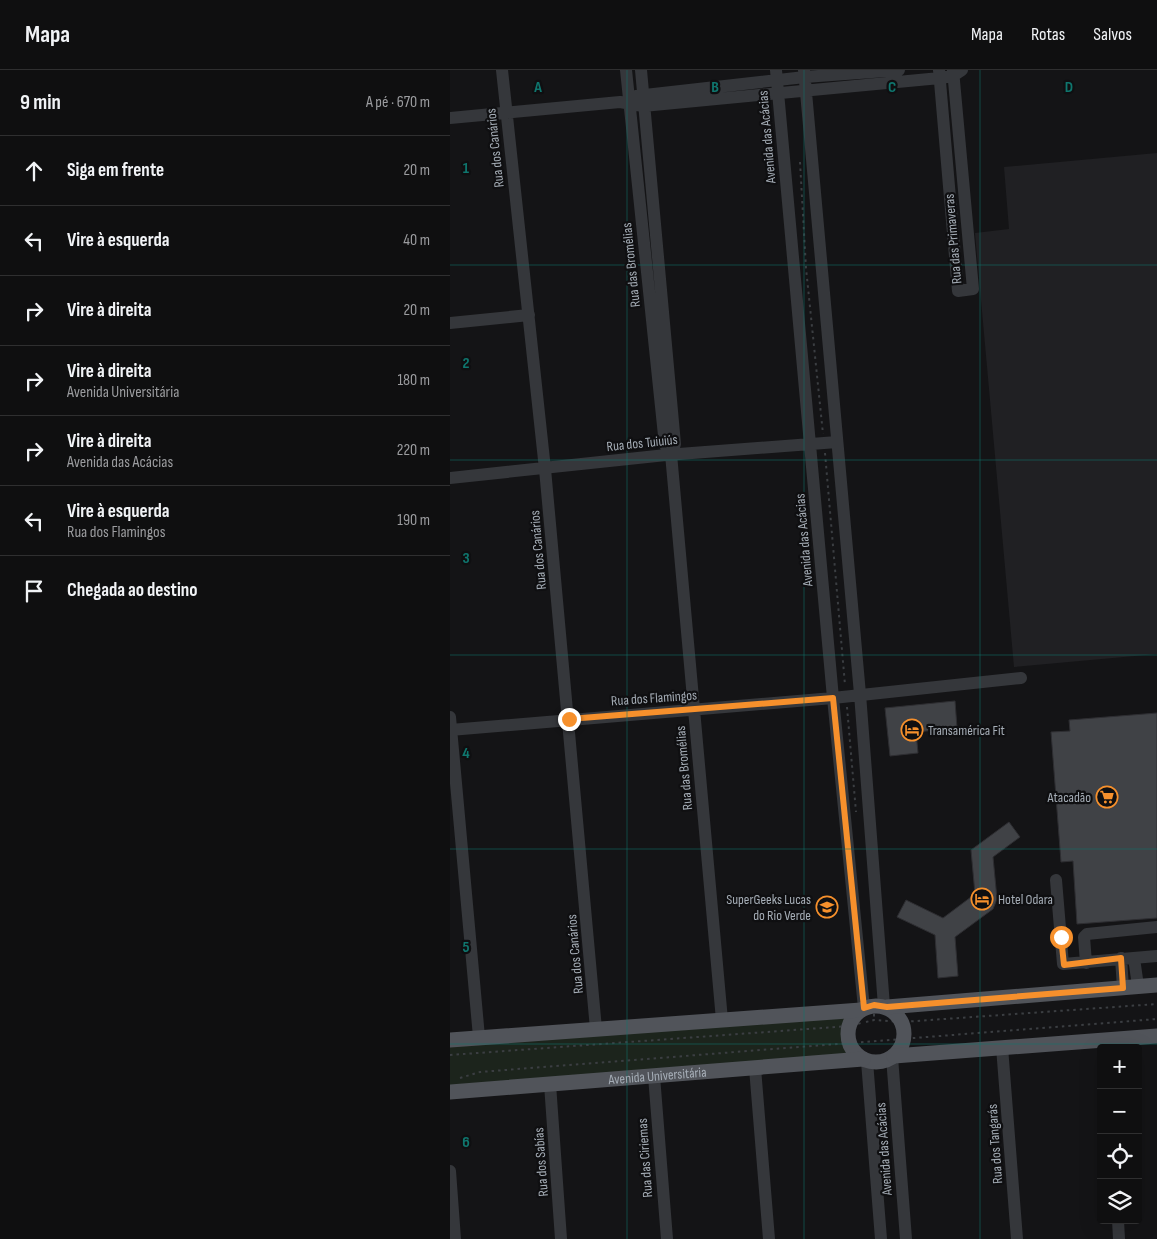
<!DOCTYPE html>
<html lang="pt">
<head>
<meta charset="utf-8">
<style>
	:root { --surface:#0f0f10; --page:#1d1d1e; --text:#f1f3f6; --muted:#9b9c9f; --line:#2f2f30 }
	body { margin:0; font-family:"Sofia Sans Condensed",sans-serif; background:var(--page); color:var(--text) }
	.controls { position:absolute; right:15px; bottom:15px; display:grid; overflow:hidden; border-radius:5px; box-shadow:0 5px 20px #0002 }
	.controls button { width:45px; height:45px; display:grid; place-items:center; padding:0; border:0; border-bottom:1px solid var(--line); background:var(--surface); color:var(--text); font:25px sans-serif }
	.stop { position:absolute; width:15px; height:15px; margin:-11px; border:4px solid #f6902c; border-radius:50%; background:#fff }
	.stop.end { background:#f6902c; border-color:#fff; box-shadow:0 1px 5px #0008 }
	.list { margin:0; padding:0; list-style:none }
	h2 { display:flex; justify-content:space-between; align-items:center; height:65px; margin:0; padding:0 20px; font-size:21px }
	h2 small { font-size:16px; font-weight:400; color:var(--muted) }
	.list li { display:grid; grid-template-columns:32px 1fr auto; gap:15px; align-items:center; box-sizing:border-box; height:70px; padding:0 20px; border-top:1px solid var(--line) }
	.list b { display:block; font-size:19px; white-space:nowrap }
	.list p { margin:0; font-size:16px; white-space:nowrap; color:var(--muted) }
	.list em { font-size:16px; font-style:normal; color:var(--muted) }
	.icon { flex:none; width:28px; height:28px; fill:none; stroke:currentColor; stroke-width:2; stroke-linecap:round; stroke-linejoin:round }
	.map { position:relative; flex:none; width:707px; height:1169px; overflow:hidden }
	header { display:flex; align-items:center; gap:30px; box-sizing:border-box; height:70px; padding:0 25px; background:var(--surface); border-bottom:1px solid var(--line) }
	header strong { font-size:24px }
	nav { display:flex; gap:28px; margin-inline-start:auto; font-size:18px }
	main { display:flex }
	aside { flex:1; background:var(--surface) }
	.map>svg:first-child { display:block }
	.built { fill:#202023 }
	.green { fill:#1c241c }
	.building { fill:#404246; stroke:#2e2e32 }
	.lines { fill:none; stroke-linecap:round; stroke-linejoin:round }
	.path { stroke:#3b3e42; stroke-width:2; stroke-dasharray:2.5 4; stroke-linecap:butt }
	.minor { stroke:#35373b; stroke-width:12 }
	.major { stroke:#51545a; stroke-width:15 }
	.route { stroke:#f6902c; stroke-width:6 }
	.grid { fill:none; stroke:#0f766e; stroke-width:1; stroke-opacity:0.55 }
	.labels { text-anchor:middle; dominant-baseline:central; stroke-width:4.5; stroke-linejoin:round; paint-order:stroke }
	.street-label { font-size:14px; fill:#a5adb6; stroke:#0f0f11 }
	.poi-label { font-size:14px; fill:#a5adb6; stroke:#0f0f11; text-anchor:start }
	.grid-label { font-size:16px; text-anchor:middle; font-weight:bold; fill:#0f766e; stroke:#0f0f11; stroke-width:4.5; stroke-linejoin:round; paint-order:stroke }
</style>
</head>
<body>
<header>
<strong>Mapa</strong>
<nav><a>Mapa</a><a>Rotas</a><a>Salvos</a></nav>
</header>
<main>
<aside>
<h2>9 min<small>A pé · 670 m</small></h2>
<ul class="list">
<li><svg class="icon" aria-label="ahead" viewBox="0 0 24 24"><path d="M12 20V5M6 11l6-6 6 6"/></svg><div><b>Siga em frente</b></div><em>20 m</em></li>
<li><svg class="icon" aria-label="left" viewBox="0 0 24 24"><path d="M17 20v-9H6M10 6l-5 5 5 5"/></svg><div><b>Vire à esquerda</b></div><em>40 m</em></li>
<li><svg class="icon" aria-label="right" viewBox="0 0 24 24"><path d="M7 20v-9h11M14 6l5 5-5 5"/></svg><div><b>Vire à direita</b></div><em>20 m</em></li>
<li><svg class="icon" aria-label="right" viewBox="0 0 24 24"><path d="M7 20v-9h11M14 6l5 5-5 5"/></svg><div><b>Vire à direita</b><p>Avenida Universitária</p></div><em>180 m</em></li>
<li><svg class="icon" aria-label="right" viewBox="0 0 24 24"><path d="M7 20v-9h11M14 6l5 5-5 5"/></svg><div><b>Vire à direita</b><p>Avenida das Acácias</p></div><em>220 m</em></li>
<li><svg class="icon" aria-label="left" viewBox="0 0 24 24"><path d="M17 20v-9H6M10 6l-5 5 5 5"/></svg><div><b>Vire à esquerda</b><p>Rua dos Flamingos</p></div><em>190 m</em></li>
<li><svg class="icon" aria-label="arrive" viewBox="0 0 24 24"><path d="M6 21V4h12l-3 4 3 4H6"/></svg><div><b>Chegada ao destino</b></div></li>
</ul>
</aside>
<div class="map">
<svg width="707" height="1169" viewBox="0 0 707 1169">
	<rect width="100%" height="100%" fill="#141416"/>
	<path class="built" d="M707,83v501l-143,13 -39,-434 34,-4 -5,-62z"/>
	<path class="green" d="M396,945c-2,14 -5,27 5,39l-401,31v-39z"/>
	<path class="building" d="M505,631l2,27 -41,4 2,21 -28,3 -5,-48z
		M707,643v205l-80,6 -4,-63 -12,1 -10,-130 19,-1 -1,-11z
		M559,752l11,15 -27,20 4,42 -4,10 -38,28 3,39 -20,2 -3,-43 -38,-18 9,-17 37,18 32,-24 -4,-44z"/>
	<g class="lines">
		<path class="path" d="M350,92l6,106 17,166
			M375,383l20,232
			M397,637l9,105
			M424,944v6
			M416,952l8,-2 28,2 255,-18
			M0,985l399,-29 12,-3
			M10,1008l20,-6 677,-53"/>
		<path class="minor" d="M52,0l43,399 51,560
			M176,0l39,375 6,9 51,566
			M191,0l34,374 -4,10
			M326,0l57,628 31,310
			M354,0l56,624 24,312
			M489,0l19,221 15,-2 -20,-219
			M186,26l169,-19 94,-7
			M0,48l170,-16 23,4 297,-28 13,-2 9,-6
			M0,253l79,-8
			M0,408l216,-23 171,-13
			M0,647l29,320
			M0,660l383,-32 188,-20
			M606,810l7,84 94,-8
			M671,888l2,30
			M684,888l4,28
			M636,893l-2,-26 3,-3 70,-7
			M552,977l15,192
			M442,987l14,182
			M417,991l14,178
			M305,998l14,171
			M204,1006l13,163
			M100,1014l11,155
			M0,1101l5,68
			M668,1150l1,19"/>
		<g class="major">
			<circle cx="426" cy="964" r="28"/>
			<path d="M437,937l270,-22"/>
			<path d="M0,970l411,-30"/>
			<path d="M444,986l263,-20"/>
			<path id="s1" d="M0,1022l413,-33"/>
		</g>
	</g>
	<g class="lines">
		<path class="route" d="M119,649l264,-21 31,310 10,-3 13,2 236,-19 -2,-30 -57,7 -3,-28"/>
	</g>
	<path class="grid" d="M177,0v1169M354,0v1169M530,0v1169M0,195h707M0,390h707M0,585h707M0,779h707M0,974h707"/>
	<defs>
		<g id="hotel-ring" transform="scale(1.125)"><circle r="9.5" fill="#0f0f11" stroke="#f6902c" stroke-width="1.5"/><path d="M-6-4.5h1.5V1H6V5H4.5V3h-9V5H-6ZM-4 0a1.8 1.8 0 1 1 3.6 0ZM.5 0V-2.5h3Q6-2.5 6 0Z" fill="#f6902c"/></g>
		<g id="supermarket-ring" transform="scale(1.125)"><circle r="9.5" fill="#0f0f11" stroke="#f6902c" stroke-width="1.5"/><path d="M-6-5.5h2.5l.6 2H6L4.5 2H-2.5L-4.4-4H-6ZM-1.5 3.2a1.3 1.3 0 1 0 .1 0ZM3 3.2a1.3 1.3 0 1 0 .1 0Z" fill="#f6902c"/></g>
		<g id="school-ring" transform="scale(1.125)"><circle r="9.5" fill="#0f0f11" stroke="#f6902c" stroke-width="1.5"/><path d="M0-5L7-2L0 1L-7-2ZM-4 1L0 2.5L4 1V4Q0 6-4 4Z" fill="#f6902c"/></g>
	</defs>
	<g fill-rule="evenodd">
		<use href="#hotel-ring" x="462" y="660"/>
		<use href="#supermarket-ring" x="657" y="727"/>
		<use href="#hotel-ring" x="532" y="829"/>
		<use href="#school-ring" x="377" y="837"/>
	</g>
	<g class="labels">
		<g class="street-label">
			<text transform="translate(317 67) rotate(-95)">Avenida das Acácias</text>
			<text transform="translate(45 78) rotate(-96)">Rua dos Canários</text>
			<text transform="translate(503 169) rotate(-95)">Rua das Primaveras</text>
			<text transform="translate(181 195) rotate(-96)">Rua das Bromélias</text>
			<text transform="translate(192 373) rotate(-6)">Rua dos Tuiuiús</text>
			<text transform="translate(354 470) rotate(-95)">Avenida das Acácias</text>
			<text transform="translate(88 480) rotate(-95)">Rua dos Canários</text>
			<text transform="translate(204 628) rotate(-4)">Rua dos Flamingos</text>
			<text transform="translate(234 698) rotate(-95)">Rua das Bromélias</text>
			<text transform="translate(125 884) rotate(-95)">Rua dos Canários</text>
			<text stroke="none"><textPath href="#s1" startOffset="208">Avenida Universitária</textPath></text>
			<text transform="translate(545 1074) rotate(-94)">Rua dos Tangarás</text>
			<text transform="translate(434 1079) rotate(-94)">Avenida das Acácias</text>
			<text transform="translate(195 1088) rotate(-94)">Rua das Ciriemas</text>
			<text transform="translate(91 1092) rotate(-94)">Rua dos Sabías</text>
		</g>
		<g class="poi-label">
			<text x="478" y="660">Transamérica Fit</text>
			<text x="641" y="727" text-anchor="end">Atacadão</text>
			<text x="361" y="829" text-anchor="end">SuperGeeks Lucas<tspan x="361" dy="16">do Rio Verde</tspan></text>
			<text x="548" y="829">Hotel Odara</text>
		</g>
	</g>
	<g class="grid-label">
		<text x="88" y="22">A</text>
		<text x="265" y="22">B</text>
		<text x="442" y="22">C</text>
		<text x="619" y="22">D</text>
		<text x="16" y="103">1</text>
		<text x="16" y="298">2</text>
		<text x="16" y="493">3</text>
		<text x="16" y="688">4</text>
		<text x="16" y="882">5</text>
		<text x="16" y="1077">6</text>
	</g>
</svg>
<div class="controls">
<button>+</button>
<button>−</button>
<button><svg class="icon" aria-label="locate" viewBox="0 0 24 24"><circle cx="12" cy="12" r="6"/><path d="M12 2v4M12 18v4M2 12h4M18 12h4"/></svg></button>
<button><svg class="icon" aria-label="layers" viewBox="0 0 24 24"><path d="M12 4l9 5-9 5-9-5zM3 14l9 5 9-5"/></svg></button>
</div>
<div class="stop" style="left:611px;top:867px"></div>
<div class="stop end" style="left:119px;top:649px"></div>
</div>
</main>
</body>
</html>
